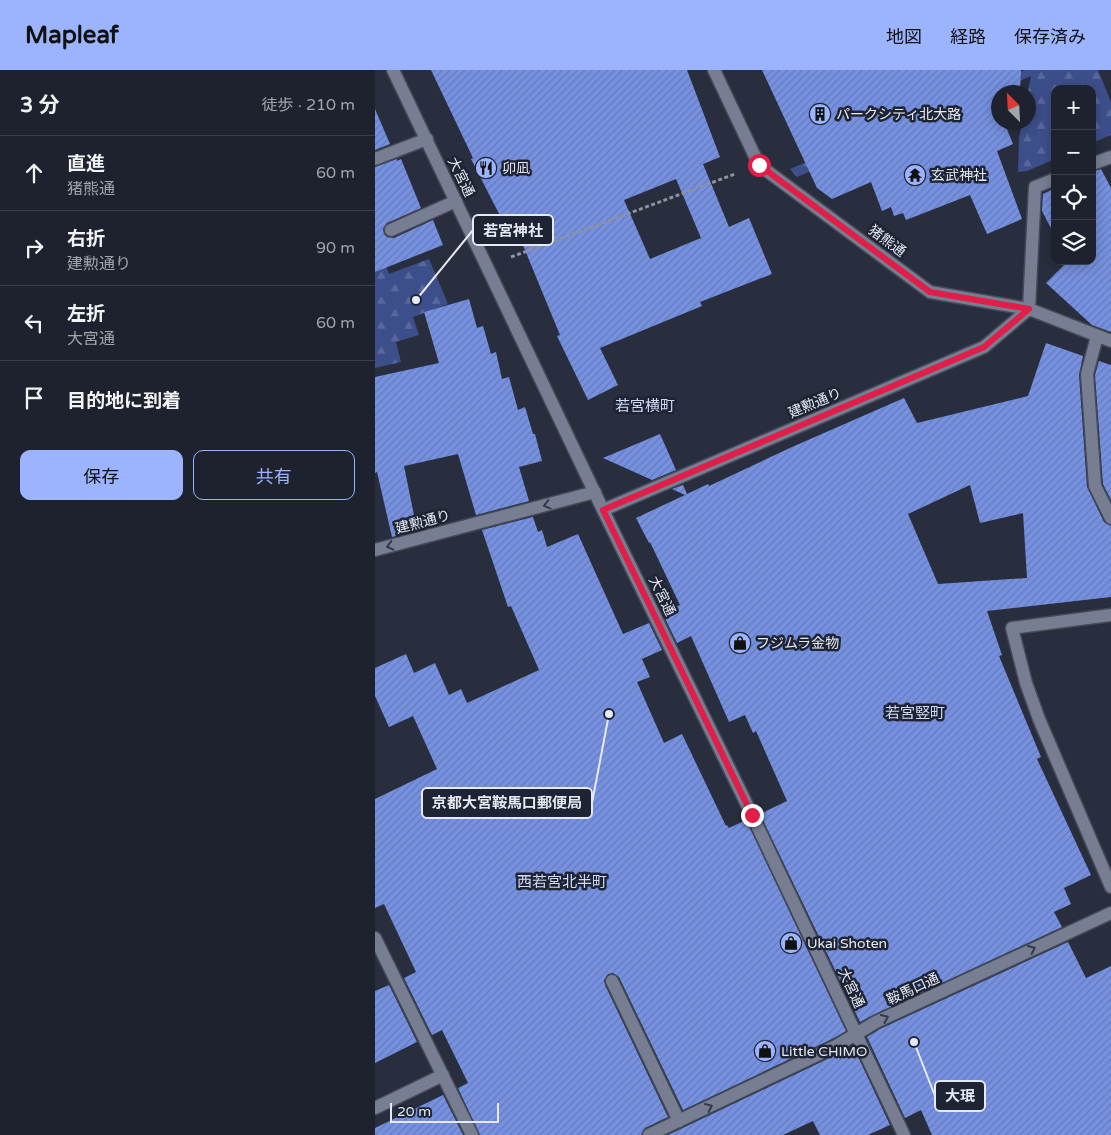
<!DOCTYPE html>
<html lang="ja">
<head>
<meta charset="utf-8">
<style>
	:root { --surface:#1e222e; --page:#2b2f3a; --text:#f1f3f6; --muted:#a1a4aa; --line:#3c3f4a; --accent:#9bb4fd }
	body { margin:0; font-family:"Varela Round","Noto Sans JP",sans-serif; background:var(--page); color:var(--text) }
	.controls { position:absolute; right:15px; top:15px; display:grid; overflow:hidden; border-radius:10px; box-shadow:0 2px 12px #0003 }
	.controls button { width:45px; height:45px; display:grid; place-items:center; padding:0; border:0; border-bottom:1px solid var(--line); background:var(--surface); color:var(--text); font:25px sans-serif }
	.compass { position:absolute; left:616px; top:15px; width:45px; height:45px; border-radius:50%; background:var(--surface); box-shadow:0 2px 12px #0003; rotate:336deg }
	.scale { position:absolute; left:15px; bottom:12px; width:109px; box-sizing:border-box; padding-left:5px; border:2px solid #e5e9f4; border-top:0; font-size:14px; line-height:18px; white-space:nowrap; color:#e5e9f4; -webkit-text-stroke:4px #1e2434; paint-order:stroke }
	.stop { position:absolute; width:15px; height:15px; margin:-11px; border:4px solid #e11d48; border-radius:50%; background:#fff }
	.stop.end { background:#e11d48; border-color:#fff; box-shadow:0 1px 5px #0008 }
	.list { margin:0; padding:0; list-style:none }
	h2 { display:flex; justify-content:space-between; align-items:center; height:65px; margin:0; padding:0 20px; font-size:21px }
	h2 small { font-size:16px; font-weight:400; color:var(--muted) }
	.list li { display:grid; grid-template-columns:32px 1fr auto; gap:15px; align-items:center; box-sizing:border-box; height:75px; padding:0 20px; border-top:1px solid var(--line) }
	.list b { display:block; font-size:19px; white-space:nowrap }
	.list p { margin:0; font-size:16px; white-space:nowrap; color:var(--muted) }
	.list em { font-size:16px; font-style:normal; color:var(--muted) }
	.actions { display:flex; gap:10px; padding:15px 20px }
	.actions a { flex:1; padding:11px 0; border:1px solid var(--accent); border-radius:10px; text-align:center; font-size:18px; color:var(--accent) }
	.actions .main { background:var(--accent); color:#111 }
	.icon { flex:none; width:28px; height:28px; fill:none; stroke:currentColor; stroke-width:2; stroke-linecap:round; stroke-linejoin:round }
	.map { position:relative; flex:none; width:736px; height:1065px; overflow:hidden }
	header { display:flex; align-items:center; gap:30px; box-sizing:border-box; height:70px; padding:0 25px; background:var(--accent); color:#111 }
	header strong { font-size:24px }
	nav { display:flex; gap:28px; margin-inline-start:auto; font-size:18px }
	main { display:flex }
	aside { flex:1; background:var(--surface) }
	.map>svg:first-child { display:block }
	.forest { fill:url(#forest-firs) }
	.building { fill:url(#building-hatch); fill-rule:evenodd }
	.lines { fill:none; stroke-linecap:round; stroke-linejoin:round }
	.service-casing { stroke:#444957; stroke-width:15 }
	.minor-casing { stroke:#444957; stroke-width:15 }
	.tertiary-casing { stroke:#444957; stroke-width:15 }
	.path { stroke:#8d929f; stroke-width:3; stroke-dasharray:4 2.5; stroke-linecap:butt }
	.service { stroke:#777e92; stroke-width:12 }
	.minor { stroke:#777e92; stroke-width:12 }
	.tertiary { stroke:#777e92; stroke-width:12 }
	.oneway { stroke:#343a4c }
	.route { stroke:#e11d48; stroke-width:6 }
	.labels { text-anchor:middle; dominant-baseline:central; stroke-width:5; stroke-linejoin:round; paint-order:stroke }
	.poi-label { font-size:14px; fill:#e5e9f4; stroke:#1e2434; text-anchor:start }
	.street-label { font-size:14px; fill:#e5e9f4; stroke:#1e2434 }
	.neighbourhood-label { font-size:15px; fill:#d0dbf7; stroke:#1e2434 }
	.leader { fill:none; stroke:#e5e9f4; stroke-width:2 }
	.callout-dot { fill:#e5e9f4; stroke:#1e2434; stroke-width:2 }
	.callout { fill:#1e2434; stroke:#e5e9f4; stroke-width:2 }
	.callout-label { font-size:15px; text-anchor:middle; font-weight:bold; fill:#e5e9f4 }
</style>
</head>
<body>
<header>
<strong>Mapleaf</strong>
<nav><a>地図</a><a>経路</a><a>保存済み</a></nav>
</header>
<main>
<aside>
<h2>3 分<small>徒歩 · 210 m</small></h2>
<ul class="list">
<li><svg class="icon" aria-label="ahead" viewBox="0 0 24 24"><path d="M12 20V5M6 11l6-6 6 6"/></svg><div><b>直進</b><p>猪熊通</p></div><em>60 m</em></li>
<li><svg class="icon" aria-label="right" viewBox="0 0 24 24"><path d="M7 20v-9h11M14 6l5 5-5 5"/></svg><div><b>右折</b><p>建勲通り</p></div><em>90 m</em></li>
<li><svg class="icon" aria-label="left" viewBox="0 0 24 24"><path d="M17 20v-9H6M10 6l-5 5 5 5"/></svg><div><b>左折</b><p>大宮通</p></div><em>60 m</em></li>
<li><svg class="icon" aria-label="arrive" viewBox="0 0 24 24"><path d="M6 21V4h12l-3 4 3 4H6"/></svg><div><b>目的地に到着</b></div></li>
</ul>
<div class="actions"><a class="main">保存</a><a>共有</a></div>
</aside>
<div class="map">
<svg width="736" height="1065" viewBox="0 0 736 1065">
	<defs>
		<pattern id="forest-firs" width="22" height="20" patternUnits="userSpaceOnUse" patternTransform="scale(1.25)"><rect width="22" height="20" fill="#3d4f8b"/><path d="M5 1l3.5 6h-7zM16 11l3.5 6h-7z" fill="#59689c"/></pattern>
		<pattern id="building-hatch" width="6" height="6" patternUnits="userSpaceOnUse" patternTransform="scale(1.25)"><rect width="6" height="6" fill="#7691e2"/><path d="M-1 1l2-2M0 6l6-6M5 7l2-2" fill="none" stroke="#677ab4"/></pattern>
	</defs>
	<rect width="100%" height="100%" fill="#282e3e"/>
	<path class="forest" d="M650,0h73l13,32v33l-19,8v-54h-37v70l-28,12 -9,1 1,-34 3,-15 7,-1 -1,-30 3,-16 -234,101 -7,-8z
		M0,167l14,37 40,-15 19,45 -35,13 6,18 -23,7 5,20 -26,6z"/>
	<path class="building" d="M56,0h256l33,87 -17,7 26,63 20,-9 23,56 -72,28 2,4 -102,42 18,37 -30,15 -31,-64 3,-1 -40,-97 -7,3 -42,-82 2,-1zM301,109l25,59 -51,21 -26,-59z
		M387,0h259l-1,22h-21v30h19l-12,5 7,17 -16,7 25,68 -35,15 -17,-39 -64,25 -3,-7 -9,3 -3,-9 -9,4 -11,-29 -39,17 -15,-11z
		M0,39l15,35 -15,6z
		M22,89v2l4,-2 20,49 -34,15 -4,6 1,5 3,3 7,1 39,-18 10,25 -68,27v-105z
		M726,99l10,19v144l-19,-7 -46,-42 22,-22h24v-89z
		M680,118v48l-13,-25 1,-17z
		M94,229l8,29 6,-2 8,28 5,-2 6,27 7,-2 9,33 7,-3 8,27h2l7,27 -23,6 10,34 -53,14 -18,-61 -54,12 13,64 -25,7 -15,-65 -2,1v-96l64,-14 -15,-51z
		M671,273l37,13 -4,19 8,112 17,35 7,4v71l-124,14 15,44 -3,1 42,101 -4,2 54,116 -27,13 7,16 -17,8 8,15 -189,88 -13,7 -100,-208 27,-13 -31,-70 -3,2 -8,-18 -16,7 -38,-86 -14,7 -13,-27 12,-6 -1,-3 5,-2 -30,-63 -1,1 -13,-25 49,-23 -13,-6 11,-4 4,9 21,-10 1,2 83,-39 112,-49 13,25 111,-27zM595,415l10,38 43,-10 4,65 -89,6 -30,-70z
		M724,291l12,4v135l-8,-16 -8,-109z
		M285,364l16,36 -24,10 -49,-22z
		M158,447l5,15 4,-2 5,17 31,-13 45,100 26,-11 13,27 -20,9 8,18 -13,5 27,61 18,-9 44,92 1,-1 2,3 17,-8 100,211 -14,8 -149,71 -64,-133 -6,-4 -5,1 -4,6 1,5 63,132 -23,11 -4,7h-161l-22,-47 10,-5 -26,-53 -10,5 -28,-57 12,-6 -32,-68 -9,4v-109l62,-30 -24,-53 -24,11 -14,-31v-28l31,-14 8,19 21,-10 14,32 12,-6 6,14 72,-33 -28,-64 -3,1 -26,-77z
		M693,872l18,36 25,-12v169h-179l-11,-25 -16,8 -38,-81 13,-8z
		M14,915l28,57 -42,21v-72z
		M478,976l37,79 -22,10h-48l-7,-14 -30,14h-115l172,-82z
		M68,1025l20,40h-88v-7z"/>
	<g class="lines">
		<g class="service-casing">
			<path id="service" d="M0,89l52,-20
				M717,94l19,-7
				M16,160l65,-29
				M654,239l6,-122 20,-8
				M722,266l-10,38 8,112 16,32
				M736,545l-99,13 14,55 13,36 72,168
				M237,911l67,140
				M0,1038l68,-33"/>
		</g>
		<g class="minor-casing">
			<path id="minor" d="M339,0l45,95 171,127 99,17 82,32
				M228,440l381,-163 45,-38
				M0,480l220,-58
				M0,868l97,197
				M274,1065l187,-89 40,-24 235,-109"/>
		</g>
		<g class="tertiary-casing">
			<path id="tertiary" d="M18,0l210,440 149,305 152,320"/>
		</g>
		<path class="path" d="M136,187l224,-83"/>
		<use href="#service" class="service"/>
		<use href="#minor" class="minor"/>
		<use href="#tertiary" class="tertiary"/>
	</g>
	<defs><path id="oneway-chevron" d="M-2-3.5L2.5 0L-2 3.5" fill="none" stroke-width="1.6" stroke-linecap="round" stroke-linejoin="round" transform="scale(1.25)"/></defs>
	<g class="oneway">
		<use href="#oneway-chevron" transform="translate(172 435) rotate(165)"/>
		<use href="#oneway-chevron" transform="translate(15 476) rotate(165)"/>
		<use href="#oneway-chevron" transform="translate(657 879) rotate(-25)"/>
		<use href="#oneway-chevron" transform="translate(510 948) rotate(-25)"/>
		<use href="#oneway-chevron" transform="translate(334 1037) rotate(-25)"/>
	</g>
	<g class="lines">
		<path class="route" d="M377,745l-149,-305 381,-163 45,-38 -99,-17 -171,-127"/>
	</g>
	<defs>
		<g id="building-disc" transform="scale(1.125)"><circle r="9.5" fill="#9bb4fd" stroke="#1e2434"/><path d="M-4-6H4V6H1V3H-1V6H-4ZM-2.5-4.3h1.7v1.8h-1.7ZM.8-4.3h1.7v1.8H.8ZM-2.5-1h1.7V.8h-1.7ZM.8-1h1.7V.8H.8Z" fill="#111"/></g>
		<g id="restaurant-disc" transform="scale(1.125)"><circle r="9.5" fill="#9bb4fd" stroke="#1e2434"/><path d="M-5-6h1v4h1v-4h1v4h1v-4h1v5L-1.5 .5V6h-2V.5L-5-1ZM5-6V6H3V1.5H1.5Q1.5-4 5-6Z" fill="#111"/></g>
		<g id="temple-disc" transform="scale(1.125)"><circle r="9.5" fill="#9bb4fd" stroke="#1e2434"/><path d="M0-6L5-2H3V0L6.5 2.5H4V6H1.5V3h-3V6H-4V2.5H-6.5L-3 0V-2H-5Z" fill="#111"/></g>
		<g id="shop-disc" transform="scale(1.125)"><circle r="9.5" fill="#9bb4fd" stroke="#1e2434"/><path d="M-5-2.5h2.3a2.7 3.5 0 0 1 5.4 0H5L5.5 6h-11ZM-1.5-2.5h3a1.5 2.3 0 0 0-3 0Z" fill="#111"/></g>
	</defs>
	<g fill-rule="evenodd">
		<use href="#building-disc" x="445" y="44"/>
		<use href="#restaurant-disc" x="111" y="98"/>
		<use href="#temple-disc" x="540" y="105"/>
		<use href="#shop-disc" x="365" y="573"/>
		<use href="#shop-disc" x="416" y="873"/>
		<use href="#shop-disc" x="390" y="981"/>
	</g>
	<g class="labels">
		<g class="poi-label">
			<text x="461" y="44">パークシティ北大路</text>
			<text x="127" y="98">卯凪</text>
			<text x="556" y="105">玄武神社</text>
			<text x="381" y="573">フジムラ金物</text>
			<text x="432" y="873">Ukai Shoten</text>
			<text x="406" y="981">Little CHIMO</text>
		</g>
		<g class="street-label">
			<text transform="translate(86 107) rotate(64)">大宮通</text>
			<text transform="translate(512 171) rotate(37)">猪熊通</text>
			<text transform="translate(440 333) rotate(-23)">建勲通り</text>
			<text transform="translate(48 452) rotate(-15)">建勲通り</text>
			<text transform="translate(287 526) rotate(64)">大宮通</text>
			<text transform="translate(476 918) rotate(65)">大宮通</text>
			<text transform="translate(538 919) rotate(-25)">鞍馬口通</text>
		</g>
		<g class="neighbourhood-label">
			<text x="270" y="336">若宮横町</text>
			<text x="540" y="643">若宮竪町</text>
			<text x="187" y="812">西若宮北半町</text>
		</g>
	</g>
	<path class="leader" d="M41 230L98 160M234 644L217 733M539 972L560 1026"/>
	<g class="callout-dot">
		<circle cx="41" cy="230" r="5"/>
		<circle cx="234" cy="644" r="5"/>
		<circle cx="539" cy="972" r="5"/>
	</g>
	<g class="callout">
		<rect x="98" y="145" width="80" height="30" rx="5"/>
		<rect x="47" y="718" width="170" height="30" rx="5"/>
		<rect x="560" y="1011" width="50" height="30" rx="5"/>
	</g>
	<g class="callout-label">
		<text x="138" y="166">若宮神社</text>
		<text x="132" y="738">京都大宮鞍馬口郵便局</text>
		<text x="585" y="1031">大珉</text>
	</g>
</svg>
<div class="controls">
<button>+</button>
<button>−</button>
<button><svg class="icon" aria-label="locate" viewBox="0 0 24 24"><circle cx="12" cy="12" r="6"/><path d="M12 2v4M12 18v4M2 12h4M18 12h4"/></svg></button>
<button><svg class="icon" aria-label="layers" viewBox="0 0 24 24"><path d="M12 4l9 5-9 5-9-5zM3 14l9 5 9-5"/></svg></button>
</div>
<svg class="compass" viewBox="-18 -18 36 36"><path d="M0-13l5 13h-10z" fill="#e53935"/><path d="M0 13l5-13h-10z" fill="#a1a4aa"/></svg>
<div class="scale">20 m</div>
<div class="stop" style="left:384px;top:95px"></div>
<div class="stop end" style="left:377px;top:745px"></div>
</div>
</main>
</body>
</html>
